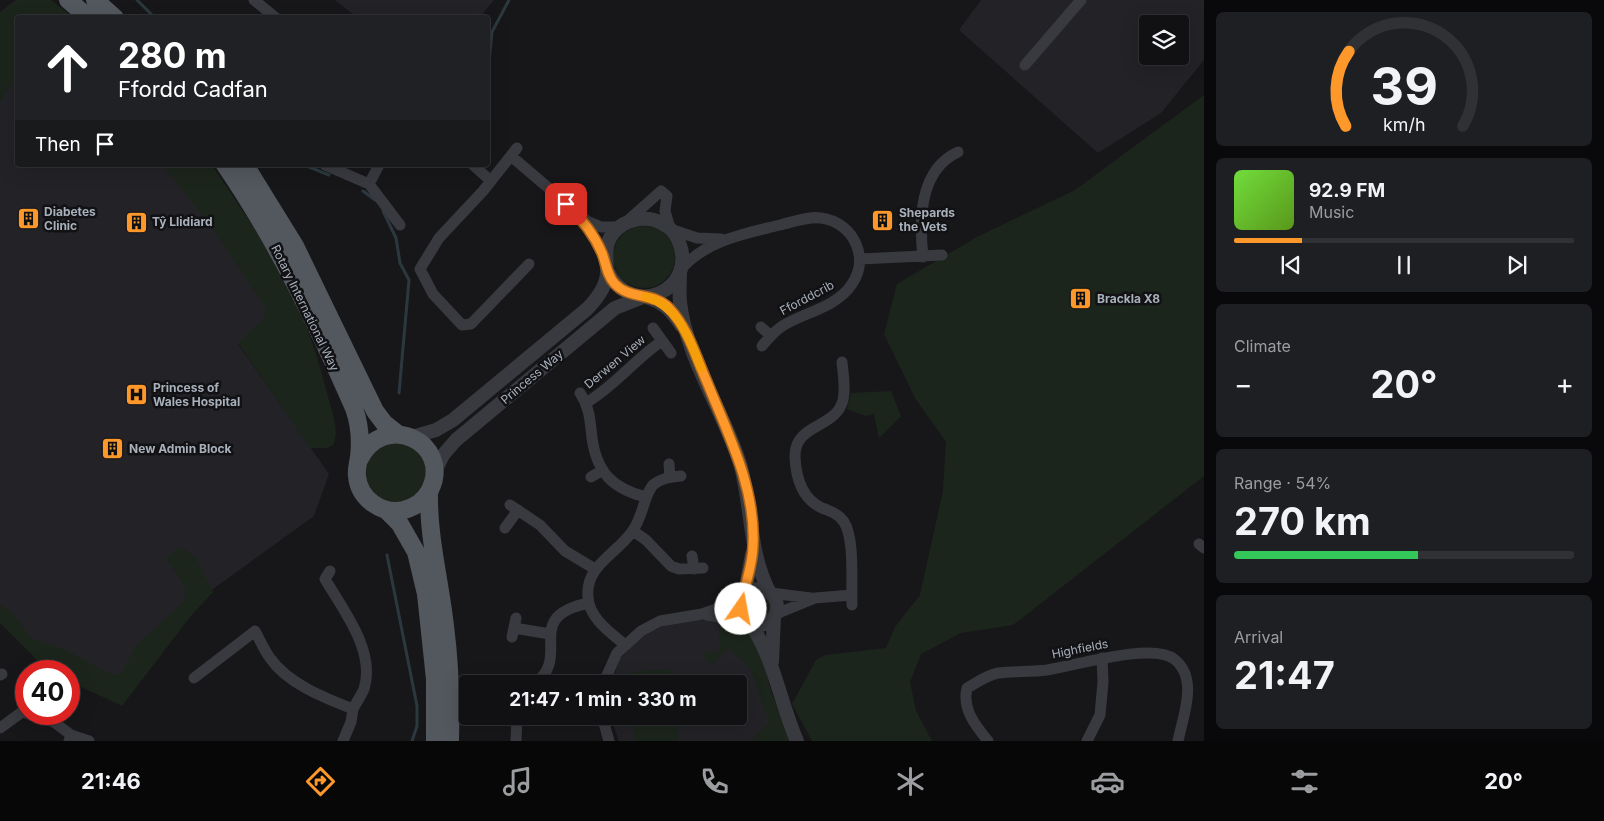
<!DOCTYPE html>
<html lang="en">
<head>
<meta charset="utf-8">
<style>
  body { margin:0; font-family:Inter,sans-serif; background:#1e1f22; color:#f1f3f6; height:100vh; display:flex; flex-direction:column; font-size:19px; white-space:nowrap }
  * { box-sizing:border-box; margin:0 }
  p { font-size:16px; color:#9c9da0 }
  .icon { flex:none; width:28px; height:28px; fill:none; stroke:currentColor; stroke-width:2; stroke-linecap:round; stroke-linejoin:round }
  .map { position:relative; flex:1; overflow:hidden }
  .sheet { display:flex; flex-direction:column; gap:12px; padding:12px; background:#09090b; width:400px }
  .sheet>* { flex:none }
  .top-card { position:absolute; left:15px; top:15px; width:475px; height:152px; border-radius:5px; box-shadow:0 5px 20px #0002,0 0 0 1px #303134; background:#202124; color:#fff; overflow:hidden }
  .controls { position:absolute; left:1139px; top:15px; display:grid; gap:10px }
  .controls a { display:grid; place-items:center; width:50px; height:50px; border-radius:5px; background:#111114; box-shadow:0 5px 20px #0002,0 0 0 1px #303134; font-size:25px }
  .speed { position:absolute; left:15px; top:660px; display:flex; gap:10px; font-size:25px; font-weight:700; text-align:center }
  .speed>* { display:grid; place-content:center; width:65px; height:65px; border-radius:50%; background:#111114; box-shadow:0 5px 20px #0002,0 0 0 1px #303134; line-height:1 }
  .speed .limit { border:8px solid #d22; background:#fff; color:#111 }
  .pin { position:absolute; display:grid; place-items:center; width:42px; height:42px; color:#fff; margin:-21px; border-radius:10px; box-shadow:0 2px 8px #0006 }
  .me { position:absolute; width:55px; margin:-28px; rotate:12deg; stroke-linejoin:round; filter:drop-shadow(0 0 4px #0008) }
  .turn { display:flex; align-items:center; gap:18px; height:105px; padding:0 20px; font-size:22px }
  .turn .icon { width:65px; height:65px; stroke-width:2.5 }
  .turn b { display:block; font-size:35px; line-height:42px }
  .then { display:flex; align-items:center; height:48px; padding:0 20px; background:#0003; gap:10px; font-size:19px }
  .big { font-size:38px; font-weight:700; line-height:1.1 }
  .sheet .widget { flex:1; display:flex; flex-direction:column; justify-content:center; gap:8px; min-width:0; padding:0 18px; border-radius:8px; background:#1e1f22 }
  .sheet .dial { align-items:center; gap:0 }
  .dial svg { height:130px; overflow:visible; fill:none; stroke:#303134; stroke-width:7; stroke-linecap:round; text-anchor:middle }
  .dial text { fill:#f1f3f6; stroke:none }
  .song { display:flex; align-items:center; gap:15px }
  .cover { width:60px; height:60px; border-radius:8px; background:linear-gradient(135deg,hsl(100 70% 55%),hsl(90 70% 35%)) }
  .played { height:5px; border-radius:2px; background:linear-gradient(90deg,#ff982a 20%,#303134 20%) }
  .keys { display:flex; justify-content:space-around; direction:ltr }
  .heat { display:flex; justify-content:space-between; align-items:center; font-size:28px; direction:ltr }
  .charge { height:8px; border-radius:4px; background:linear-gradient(90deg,#34c759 54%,#303134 0) }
  .trip { position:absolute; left:459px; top:675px; width:288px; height:50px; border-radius:5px; background:#111114; box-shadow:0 5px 20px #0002,0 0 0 1px #303134; font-weight:700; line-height:50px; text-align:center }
  .tab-bar { display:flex; height:80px; justify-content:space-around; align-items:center; background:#070708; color:#9c9da0 }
  .tab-bar .icon { width:35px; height:35px }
  .tab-bar .current { color:#ff982a }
  .tab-bar b { font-size:22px; color:#f1f3f6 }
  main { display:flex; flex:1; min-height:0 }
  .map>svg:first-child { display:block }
</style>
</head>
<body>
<main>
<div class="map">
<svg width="1204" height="741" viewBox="0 0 1204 741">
  <rect width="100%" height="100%" fill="#17171a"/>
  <!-- built -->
  <path fill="#232327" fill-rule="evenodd" d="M335,0h159l-14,17 -122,1z
    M981,0h223v60l-43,53 -63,40 -139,-123zM1148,24h32v32h-32z
    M0,16l17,9 1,140h150l102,136 -3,15 -29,28 91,130 -15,42 -101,73 -27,10 -68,86 -83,-37 -35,-38z
    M693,620h26l41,28 11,44 19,49h-171l-9,-25h128v-32h-127l9,-25 20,-22 27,-13z"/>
  <!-- green -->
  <path fill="#1c251c" d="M16,0h35l22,17 -55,1 -1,65 -7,3 -10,16v-90z
    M1204,95v381l-191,149 -52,8 -40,21 -11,28 6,29 16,30h-120l-20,-37 24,-44 9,-5 61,-7 9,-21 25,-32 23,-104 3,-49 -31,-44 -31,-64 13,-50 80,-47 98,-47z
    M163,165h49c29,44 62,89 84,137 14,30 24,63 32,95 4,15 12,33 5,48l-6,3h-17l-72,-105 25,-23 3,-11 -52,-78z
    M613 257a31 31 0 1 1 62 0a31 31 0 1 1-62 0Z
    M891,391l10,25 -22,22 -5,-24 -8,2 -19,-7 4,-16z
    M397,440l22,11c3,5 8,13 8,18 2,22 -27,45 -46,33 -6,-4 -12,-15 -18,-21l5,-27z
    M183,548l12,9 18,35 -23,25 -68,89 -53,-25v-10h-18l-8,-5 -43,-43v-18l11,6 21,28 28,8 51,27h10l15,-28 48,-45 2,-12 -20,-31 9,-8z
    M748 607a11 11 0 1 1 22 0a11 11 0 1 1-22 0Z
    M719,620l23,5 8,6 10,17 11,44 19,49h-38l16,-19 -18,-54 -22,-20 -15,17 -9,-7v-5l16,-2z
    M672,669l1,15h-42l-1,-12z
    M633,716h43l2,25h-43z"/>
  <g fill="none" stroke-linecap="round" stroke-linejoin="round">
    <!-- stream -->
    <path stroke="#2b393f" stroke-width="3" d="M137,0l18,18
      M488,73l4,-41 17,-32
      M304,165l25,10
      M363,191l12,9
      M383,211l13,27 4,25 9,17 -10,113
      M387,555l30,151v20l-5,15"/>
    <!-- minor -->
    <path stroke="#383a3f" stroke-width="11" d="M254,0l22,18
      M1025,65l56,-65
      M517,148l-34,43 -44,47 -19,31 13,25 29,31 9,-1 58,-60
      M511,156l76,65 14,6h19
      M325,165l44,19
      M379,165l-10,19 31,41
      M473,165l18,16
      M582,219l16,26 7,16
      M625,223l36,-32 6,5 -2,15 5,17
      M670,229l27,9 24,1
      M923,257c-4,-37 -4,-87 35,-105
      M860,259l82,-4
      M681,269c26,-29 63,-35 99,-44 13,-3 28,-9 41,-7 16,2 29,12 35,26 6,14 4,28 -4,40 -15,23 -46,28 -68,41 -9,5 -16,14 -22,21
      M761,327l10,9
      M653,328l18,25
      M842,362c1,12 4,26 1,38 -7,29 -49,23 -48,57 1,21 7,42 27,51 8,3 17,6 22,14 11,17 7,62 8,83
      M580,393c10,15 10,28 12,45 5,35 21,51 54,59
      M586,403c29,-17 49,-44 76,-62
      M669,464l1,13
      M591,477l12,-7
      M510,505l30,20 25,26 30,18
      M505,528l13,-18
      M633,531l13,9 25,26 8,3 24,-1
      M1199,544l5,4
      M692,556l2,13
      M771,593l40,5
      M776,614l39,-16 37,-3
      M707,615l42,7
      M514,628l36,6
      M512,637l4,-19
      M624,644c-14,-12 -35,-26 -36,-47 -3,-31 28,-43 43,-64 12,-14 13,-39 22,-48 8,-7 18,-8 28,-9
      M0,675l2,-1
      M194,678l61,-47c5,9 9,19 15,27 18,26 55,40 83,51 3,-6 8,-13 11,-20 12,-38 -21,-79 -39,-110l5,-8
      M534,684c40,-28 -14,-67 55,-81
      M603,684l14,-31 24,-22 19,-10 42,-7 42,-15
      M29,714l25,8 17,13 -2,6
      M602,716l7,25
      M0,728l22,-16 4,1
      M71,735l18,6
      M343,741l8,-19 2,-13
      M516,741l1,-25
      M988,741c-13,-16 -26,-32 -21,-53 9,-5 20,-13 31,-15 16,-2 33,-1 49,-3 27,-4 105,-28 127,-11 25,19 9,57 4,82
      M1087,741l13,-26 3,-33 -1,-24"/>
    <!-- tertiary -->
    <path stroke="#383a3f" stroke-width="14" d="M680,272c0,10 -1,20 0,30 6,56 45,111 61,165 11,42 8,87 29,126
      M646,297c17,5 25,13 35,28
      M412,437l24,-7 17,-10 134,-111c10,-10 21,-25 20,-40 -1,-15 -3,-27 9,-39 10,-10 25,-13 38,-10 11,3 21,11 25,22 19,47 -47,80 -72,28
      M434,473l9,-18 13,-15 159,-132 28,-11
      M741 607a18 18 0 1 1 36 0a18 18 0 1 1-36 0Z
      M744,598l8,-44
      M750,623c24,35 30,79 47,118
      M772,662l2,-45"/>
    <!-- primary -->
    <path stroke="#53575e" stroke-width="18" d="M68,0l21,18
      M95,0l20,18
      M225,165c52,76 92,159 129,243 6,17 7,32 5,49 -1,7 -3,13 -2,19 2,23 25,39 47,34 11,-3 21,-10 26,-20 23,-47 -46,-81 -71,-30
      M245,165l50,81 80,165 9,12 14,11
      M429,492c-1,45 11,89 16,134 5,38 6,76 5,115
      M386,510l14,14 16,28 10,42 9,85v62"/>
  </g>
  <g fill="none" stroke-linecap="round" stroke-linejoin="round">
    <defs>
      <path id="route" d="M566,204c15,14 28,30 36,49 4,10 5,23 13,31 15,16 39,8 54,24 19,20 27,49 38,74 21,52 49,106 46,163 0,22 -10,43 -12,64"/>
    </defs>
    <!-- route casing -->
    <use href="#route" stroke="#a6631b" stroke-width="12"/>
    <!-- route -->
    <use href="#route" stroke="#ff982a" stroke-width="9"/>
    <!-- slow -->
    <path stroke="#f59e0b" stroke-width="9" d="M646,297c33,9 43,42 55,71"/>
  </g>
  <!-- icons -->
  <defs>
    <symbol id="building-square" viewBox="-11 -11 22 22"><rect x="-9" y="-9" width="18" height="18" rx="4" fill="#ff982a" stroke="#121215"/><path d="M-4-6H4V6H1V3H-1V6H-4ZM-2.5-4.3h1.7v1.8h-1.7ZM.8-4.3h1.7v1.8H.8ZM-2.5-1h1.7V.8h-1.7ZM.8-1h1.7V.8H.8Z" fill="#111"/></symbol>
    <symbol id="hospital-square" viewBox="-11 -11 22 22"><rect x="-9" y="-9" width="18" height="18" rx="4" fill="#ff982a" stroke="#121215"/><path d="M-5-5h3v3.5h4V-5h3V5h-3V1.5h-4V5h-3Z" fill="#111"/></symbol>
  </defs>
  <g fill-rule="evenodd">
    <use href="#building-square" x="16" y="206" width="25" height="25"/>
    <use href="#building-square" x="870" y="208" width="25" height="25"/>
    <use href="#building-square" x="124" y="210" width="25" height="25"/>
    <use href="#building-square" x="1068" y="286" width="25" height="25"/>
    <use href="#hospital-square" x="124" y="382" width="25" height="25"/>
    <use href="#building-square" x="100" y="436" width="25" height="25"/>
  </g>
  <g text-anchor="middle" stroke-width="5" stroke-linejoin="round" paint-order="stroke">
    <!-- poi labels -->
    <g font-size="12" font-weight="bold" fill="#a8b0bb" stroke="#121215" text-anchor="start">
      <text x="44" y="216">Diabetes<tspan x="44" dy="14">Clinic</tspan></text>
      <text x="899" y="217">Shepards<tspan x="899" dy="14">the Vets</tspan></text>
      <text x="152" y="226">Tŷ Llidiard</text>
      <text x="1097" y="303">Brackla X8</text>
      <text x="153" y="392">Princess of<tspan x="153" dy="14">Wales Hospital</tspan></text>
      <text x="129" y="453">New Admin Block</text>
    </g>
    <!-- street labels -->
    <g font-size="12" fill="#a8b0bb" stroke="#121215">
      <text transform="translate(807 298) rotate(-28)" y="4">Fforddcrib</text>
      <text transform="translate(305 308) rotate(64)" y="4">Rotary International Way</text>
      <text transform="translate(615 362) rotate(-40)" y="4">Derwen View</text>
      <text transform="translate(532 377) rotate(-40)" y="4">Princess Way</text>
      <text transform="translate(1080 649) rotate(-11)" y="4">Highfields</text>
    </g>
  </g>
</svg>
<div class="controls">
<a><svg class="icon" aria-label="layers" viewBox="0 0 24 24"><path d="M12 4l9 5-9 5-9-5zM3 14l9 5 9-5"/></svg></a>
</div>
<div class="speed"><div class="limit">40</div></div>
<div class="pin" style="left:566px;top:204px;background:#d93025"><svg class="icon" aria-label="arrive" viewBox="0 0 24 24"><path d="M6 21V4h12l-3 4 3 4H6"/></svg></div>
<svg class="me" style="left:741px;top:609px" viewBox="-20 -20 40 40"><circle r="19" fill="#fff"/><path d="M0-13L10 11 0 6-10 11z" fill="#ff982a"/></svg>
<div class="trip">21:47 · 1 min · 330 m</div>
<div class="top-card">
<div class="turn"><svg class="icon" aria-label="ahead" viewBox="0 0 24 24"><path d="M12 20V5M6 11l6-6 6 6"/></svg><div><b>280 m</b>Ffordd Cadfan</div></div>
<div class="then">Then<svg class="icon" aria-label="arrive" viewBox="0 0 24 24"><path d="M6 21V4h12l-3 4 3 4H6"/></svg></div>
</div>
</div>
<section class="sheet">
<div class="widget dial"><svg viewBox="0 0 100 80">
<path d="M14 69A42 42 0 1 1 86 69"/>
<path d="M14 69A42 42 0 0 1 16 23" stroke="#ff982a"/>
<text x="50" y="56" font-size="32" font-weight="700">39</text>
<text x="50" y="72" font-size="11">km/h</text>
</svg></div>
<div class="widget">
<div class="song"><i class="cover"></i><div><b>92.9 FM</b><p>Music</p></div></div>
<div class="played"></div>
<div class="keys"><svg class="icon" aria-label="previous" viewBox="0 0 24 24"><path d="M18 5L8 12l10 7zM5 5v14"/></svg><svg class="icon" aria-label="pause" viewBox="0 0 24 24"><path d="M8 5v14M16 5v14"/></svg><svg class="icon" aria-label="next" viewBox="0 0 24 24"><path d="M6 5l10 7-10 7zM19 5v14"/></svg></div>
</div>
<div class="widget"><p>Climate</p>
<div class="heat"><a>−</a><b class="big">20°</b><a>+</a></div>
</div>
<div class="widget"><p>Range · 54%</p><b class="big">270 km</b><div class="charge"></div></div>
<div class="widget"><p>Arrival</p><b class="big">21:47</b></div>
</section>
</main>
<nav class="tab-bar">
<b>21:46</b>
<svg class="icon current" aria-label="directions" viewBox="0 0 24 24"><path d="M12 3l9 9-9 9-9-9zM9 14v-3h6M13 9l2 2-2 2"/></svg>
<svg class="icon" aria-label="music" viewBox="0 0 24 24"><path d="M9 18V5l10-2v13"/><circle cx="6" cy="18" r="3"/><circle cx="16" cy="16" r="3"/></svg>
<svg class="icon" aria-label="phone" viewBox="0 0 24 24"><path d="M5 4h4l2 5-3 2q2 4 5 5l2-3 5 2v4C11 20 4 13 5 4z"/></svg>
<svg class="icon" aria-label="climate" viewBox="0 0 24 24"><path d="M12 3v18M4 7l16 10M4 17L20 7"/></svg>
<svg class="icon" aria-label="car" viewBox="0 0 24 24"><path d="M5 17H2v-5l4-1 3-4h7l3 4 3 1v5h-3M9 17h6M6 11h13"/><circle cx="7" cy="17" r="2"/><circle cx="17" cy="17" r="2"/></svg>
<svg class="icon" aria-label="filters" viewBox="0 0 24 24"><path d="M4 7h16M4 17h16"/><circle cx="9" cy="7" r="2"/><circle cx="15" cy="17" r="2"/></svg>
<b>20°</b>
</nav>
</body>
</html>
